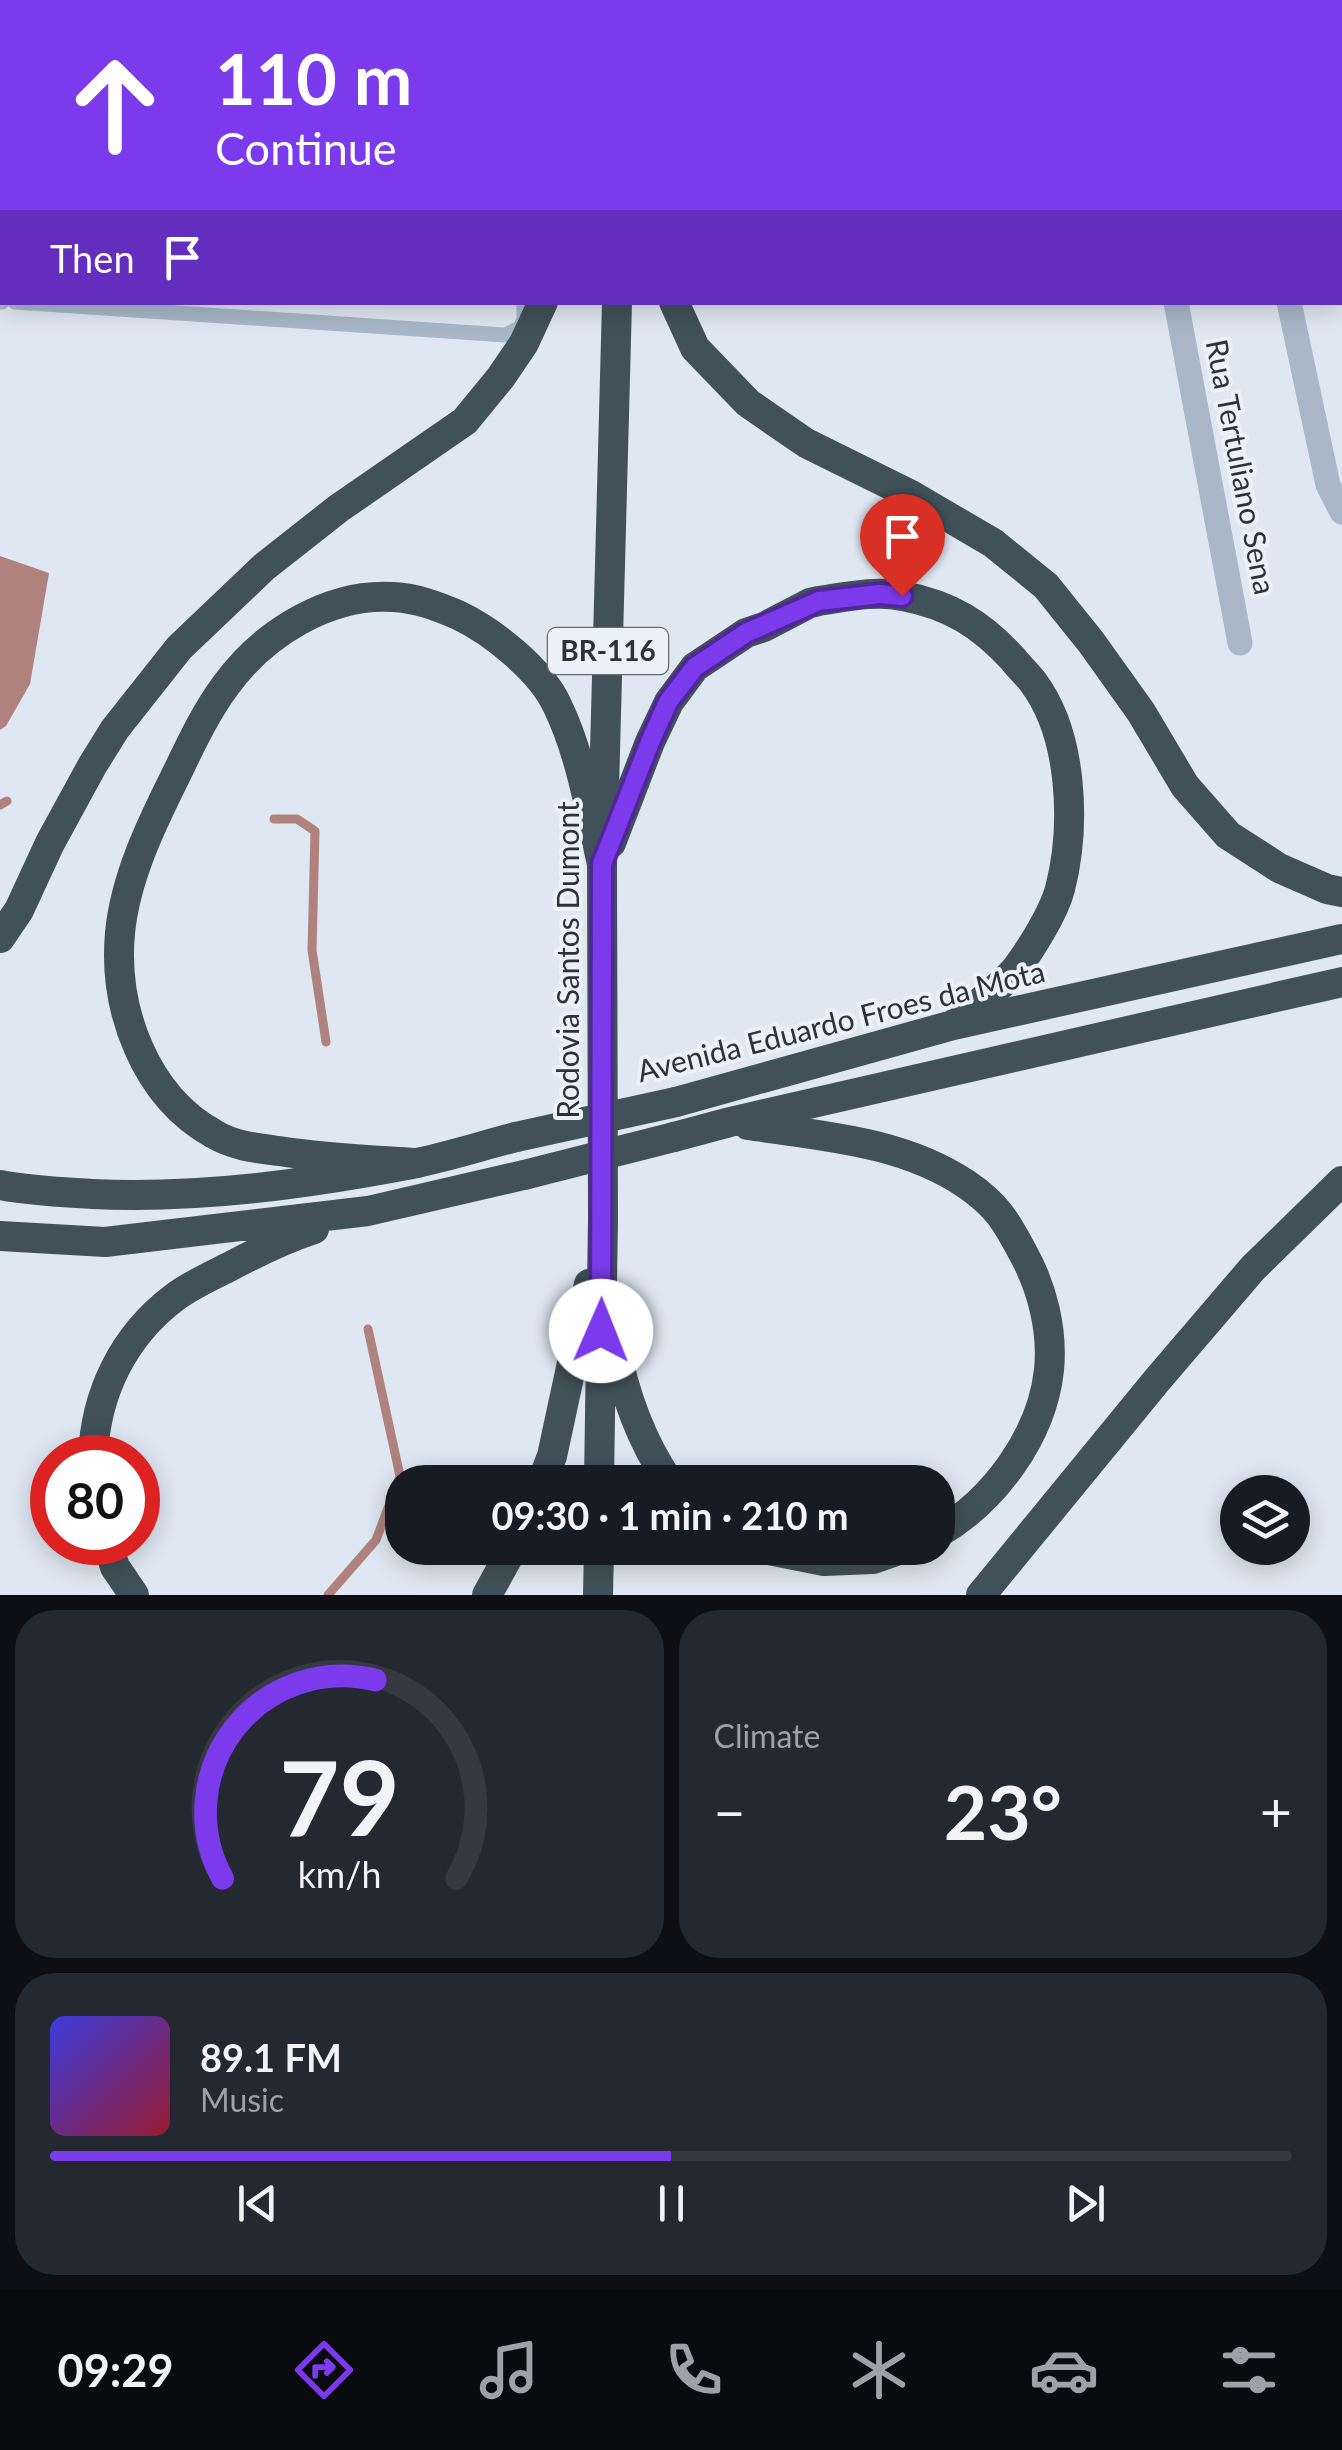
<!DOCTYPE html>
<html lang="en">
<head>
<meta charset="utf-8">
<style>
  body { margin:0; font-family:Lato,sans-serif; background:#242831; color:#f1f3f6; height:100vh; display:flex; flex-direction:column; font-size:38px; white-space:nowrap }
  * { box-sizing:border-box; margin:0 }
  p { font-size:32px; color:#9ea1a6 }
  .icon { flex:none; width:55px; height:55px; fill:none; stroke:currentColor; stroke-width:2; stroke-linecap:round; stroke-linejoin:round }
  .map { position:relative; height:1595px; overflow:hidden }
  .side { display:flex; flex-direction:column; gap:15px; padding:15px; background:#0d0f14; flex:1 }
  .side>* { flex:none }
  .banner { position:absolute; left:0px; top:0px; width:1342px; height:305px; box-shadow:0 5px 25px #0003; background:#7c3aed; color:#fff; overflow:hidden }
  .buttons { position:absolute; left:1220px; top:1475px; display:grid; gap:20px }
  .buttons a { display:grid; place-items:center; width:90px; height:90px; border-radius:50%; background:#171b24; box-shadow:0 5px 25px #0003; font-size:50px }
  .speed { position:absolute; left:30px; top:1435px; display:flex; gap:20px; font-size:50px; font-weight:700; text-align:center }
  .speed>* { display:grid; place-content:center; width:130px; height:130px; border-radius:50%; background:#171b24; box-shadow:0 5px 25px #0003; line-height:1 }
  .speed .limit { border:15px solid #d22; background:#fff; color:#111 }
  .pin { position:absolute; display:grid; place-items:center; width:85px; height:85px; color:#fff; margin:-102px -42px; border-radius:50% 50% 50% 0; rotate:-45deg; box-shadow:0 0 10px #0007 }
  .pin .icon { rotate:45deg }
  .me { position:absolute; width:110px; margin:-55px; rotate:1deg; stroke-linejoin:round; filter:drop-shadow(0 0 8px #0008) }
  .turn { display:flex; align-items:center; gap:35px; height:210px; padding:0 50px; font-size:45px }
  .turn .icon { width:130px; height:130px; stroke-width:2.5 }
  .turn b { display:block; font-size:70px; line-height:85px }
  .then { display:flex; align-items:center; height:95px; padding:0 50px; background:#0003; gap:20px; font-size:38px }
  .big { font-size:75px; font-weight:700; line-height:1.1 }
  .side .card { flex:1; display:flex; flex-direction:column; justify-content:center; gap:15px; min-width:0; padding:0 35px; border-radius:40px; background:#242831 }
  .side .dial { align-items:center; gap:0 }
  .dial svg { height:260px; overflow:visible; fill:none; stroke:#363941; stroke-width:7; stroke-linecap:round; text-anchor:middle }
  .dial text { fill:#f1f3f6; stroke:none }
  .song { display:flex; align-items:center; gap:30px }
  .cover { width:120px; height:120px; border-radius:15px; background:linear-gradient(135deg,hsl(240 70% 55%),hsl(350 70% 35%)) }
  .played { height:10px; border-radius:5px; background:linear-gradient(90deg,#7c3aed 50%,#363941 50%) }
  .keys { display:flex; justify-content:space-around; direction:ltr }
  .heat { display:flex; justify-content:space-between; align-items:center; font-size:55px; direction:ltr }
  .side .tiles { flex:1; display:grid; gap:15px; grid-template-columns:1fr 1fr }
  .card:last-child { grid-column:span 2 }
  .trip { position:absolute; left:385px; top:1465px; width:570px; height:100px; border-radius:40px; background:#171b24; box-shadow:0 5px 25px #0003; font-weight:700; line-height:100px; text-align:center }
  .tab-bar { display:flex; height:160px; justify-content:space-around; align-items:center; background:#090b0e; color:#9ea1a6 }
  .tab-bar .icon { width:70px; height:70px }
  .tab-bar .active { color:#7c3aed }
  .tab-bar b { font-size:45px; color:#f1f3f6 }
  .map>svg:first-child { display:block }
</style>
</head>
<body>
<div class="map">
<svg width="1342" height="1595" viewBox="0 0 1342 1595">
  <rect width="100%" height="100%" fill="#dfe7f2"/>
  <!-- water -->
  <path fill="#af827e" d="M0,556l49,17 -19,111 -24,42 -6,4z"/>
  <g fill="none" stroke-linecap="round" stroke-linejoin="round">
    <!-- stream -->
    <path stroke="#af827e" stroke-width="9" d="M0,805l7,-4
      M274,819h23l18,12 -3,119 14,92
      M328,1595l48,-55 24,-64 -32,-147"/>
    <!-- lane -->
    <path stroke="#a8b8c8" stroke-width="15" d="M529,2v-2
      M0,302h2
      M15,302l490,33 15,-7 4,-9v-17"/>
    <!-- street -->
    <path stroke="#a8b8c8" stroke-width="25" d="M1087,0l1,2
      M1221,0l1,2
      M165,2l1,-2
      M355,2v-2
      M1176,302l64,341
      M1289,302l39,183 14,27"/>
    <!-- highway -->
    <path stroke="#415159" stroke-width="30" d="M600,2l1,-2
      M659,2v-2
      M674,302l21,46 53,55 58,40 105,52 82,48 53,43 45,56 50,70 44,74 43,49 51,33 48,21 15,3
      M611,843l39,-101 19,-40 26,-35 51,-34 18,-6 46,-24 9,-2c27,-4 57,-11 84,-5 47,9 78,28 110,63 6,8 14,15 20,23 40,53 43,144 27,207 -6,23 -29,60 -44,80 -17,20 -43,38 -63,56
      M0,938l19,-28 31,-67 42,-77 23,-37 64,-81 85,-81 75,-59 126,-87 36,-44 23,-34 19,-41
      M676,1102l277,-77 389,-86
      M748,1125c74,11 154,16 218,59 31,21 40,37 57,69 19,34 30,77 26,117 -7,66 -55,131 -111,163
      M674,1137l56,-15 612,-140
      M414,1163c-45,-3 -90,-5 -135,-12 -23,-3 -45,-5 -65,-17 -69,-38 -101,-125 -94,-201 5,-54 31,-108 55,-156 15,-31 30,-64 51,-92 37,-51 102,-92 167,-88 23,1 44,9 65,18 34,16 83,55 99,90 24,49 33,107 45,159
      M0,1185c30,6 61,7 92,9 107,5 215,-10 320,-30 35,-7 69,-18 104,-27
      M0,1236l105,6 263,-31 156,-36
      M614,1340c9,51 26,99 55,142
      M93,1458c2,-64 30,-122 82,-161 16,-12 36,-21 54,-30 28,-15 55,-28 85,-38
      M542,1482l10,-26 37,-172
      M599,1482l4,-264 -1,-354 15,-562
      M107,1542l8,25 19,28
      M759,1548l65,13 49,-2 31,-11
      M487,1595l26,-47
      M598,1595l1,-47
      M981,1595l177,-216 95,-111 89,-87"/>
    <!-- highway-bridge -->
    <path stroke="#415159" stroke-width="30" d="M516,1137l160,-35
      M524,1175l150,-38"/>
  </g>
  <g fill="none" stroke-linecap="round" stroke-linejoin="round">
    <defs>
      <path id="route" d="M601,1331l1,-467 48,-122 18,-40 27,-35 51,-34 73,-32 61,-7 22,2"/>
    </defs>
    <!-- route casing -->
    <use href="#route" stroke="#51269a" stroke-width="25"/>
    <!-- route -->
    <use href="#route" stroke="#7c3aed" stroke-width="18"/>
  </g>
  <g text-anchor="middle" stroke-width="8" stroke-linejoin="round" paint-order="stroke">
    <!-- shield labels -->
    <rect fill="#ebf1fa" stroke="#646c72" stroke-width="2.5" x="548" y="628" width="120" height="46" rx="8"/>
    <g font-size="28" font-weight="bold" fill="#2a3338">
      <text x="608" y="661">BR-116</text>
    </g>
    <!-- street labels -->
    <g font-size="30" fill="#2a3338" stroke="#ebf1fa">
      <text transform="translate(1240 467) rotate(79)" y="10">Rua Tertuliano Sena</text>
      <text transform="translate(569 960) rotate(-90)" y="10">Rodovia Santos Dumont</text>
      <text transform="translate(841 1022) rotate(-14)" y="10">Avenida Eduardo Froes da Mota</text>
    </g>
  </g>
</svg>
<div class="buttons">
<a><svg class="icon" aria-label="layers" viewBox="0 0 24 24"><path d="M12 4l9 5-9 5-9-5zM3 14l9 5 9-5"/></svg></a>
</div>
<div class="speed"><div class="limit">80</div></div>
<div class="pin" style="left:902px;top:596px;background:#d93025"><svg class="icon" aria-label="arrive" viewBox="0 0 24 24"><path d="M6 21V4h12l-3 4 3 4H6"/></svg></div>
<svg class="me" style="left:601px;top:1331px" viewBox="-20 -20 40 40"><circle r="19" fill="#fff"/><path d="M0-13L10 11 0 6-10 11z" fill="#7c3aed"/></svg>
<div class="trip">09:30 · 1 min · 210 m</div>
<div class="banner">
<div class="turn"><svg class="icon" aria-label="ahead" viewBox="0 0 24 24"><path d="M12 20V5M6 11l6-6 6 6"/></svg><div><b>110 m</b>Continue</div></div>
<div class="then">Then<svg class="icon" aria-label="arrive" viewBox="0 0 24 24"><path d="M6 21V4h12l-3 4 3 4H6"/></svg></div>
</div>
</div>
<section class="side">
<div class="tiles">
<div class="card dial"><svg viewBox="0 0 100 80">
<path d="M14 69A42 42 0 1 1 86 69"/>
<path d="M14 69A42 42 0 0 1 61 8" stroke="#7c3aed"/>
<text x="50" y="56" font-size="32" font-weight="700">79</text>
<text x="50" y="72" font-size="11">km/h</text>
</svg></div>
<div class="card"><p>Climate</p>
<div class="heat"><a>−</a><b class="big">23°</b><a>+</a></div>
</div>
<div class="card">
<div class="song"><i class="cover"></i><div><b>89.1 FM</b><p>Music</p></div></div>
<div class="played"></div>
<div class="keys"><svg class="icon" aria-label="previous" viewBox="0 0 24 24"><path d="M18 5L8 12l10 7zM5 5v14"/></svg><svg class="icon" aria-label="pause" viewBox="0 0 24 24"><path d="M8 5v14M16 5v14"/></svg><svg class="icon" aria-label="next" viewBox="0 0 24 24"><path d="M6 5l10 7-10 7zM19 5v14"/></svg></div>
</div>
</div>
</section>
<nav class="tab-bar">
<b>09:29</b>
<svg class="icon active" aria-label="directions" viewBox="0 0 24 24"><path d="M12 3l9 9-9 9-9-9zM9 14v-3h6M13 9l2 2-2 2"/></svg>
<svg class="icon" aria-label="music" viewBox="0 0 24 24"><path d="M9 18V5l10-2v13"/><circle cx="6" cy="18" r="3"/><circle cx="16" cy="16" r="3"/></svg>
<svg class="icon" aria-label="phone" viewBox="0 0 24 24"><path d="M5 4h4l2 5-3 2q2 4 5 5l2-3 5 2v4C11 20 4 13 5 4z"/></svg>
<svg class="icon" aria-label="climate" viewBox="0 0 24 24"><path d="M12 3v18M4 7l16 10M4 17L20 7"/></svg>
<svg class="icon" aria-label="car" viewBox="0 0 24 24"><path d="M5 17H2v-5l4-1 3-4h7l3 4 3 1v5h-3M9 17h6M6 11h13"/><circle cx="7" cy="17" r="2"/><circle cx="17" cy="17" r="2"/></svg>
<svg class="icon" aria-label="filters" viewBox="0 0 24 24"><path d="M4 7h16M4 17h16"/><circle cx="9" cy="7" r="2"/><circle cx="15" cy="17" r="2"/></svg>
</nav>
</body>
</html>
